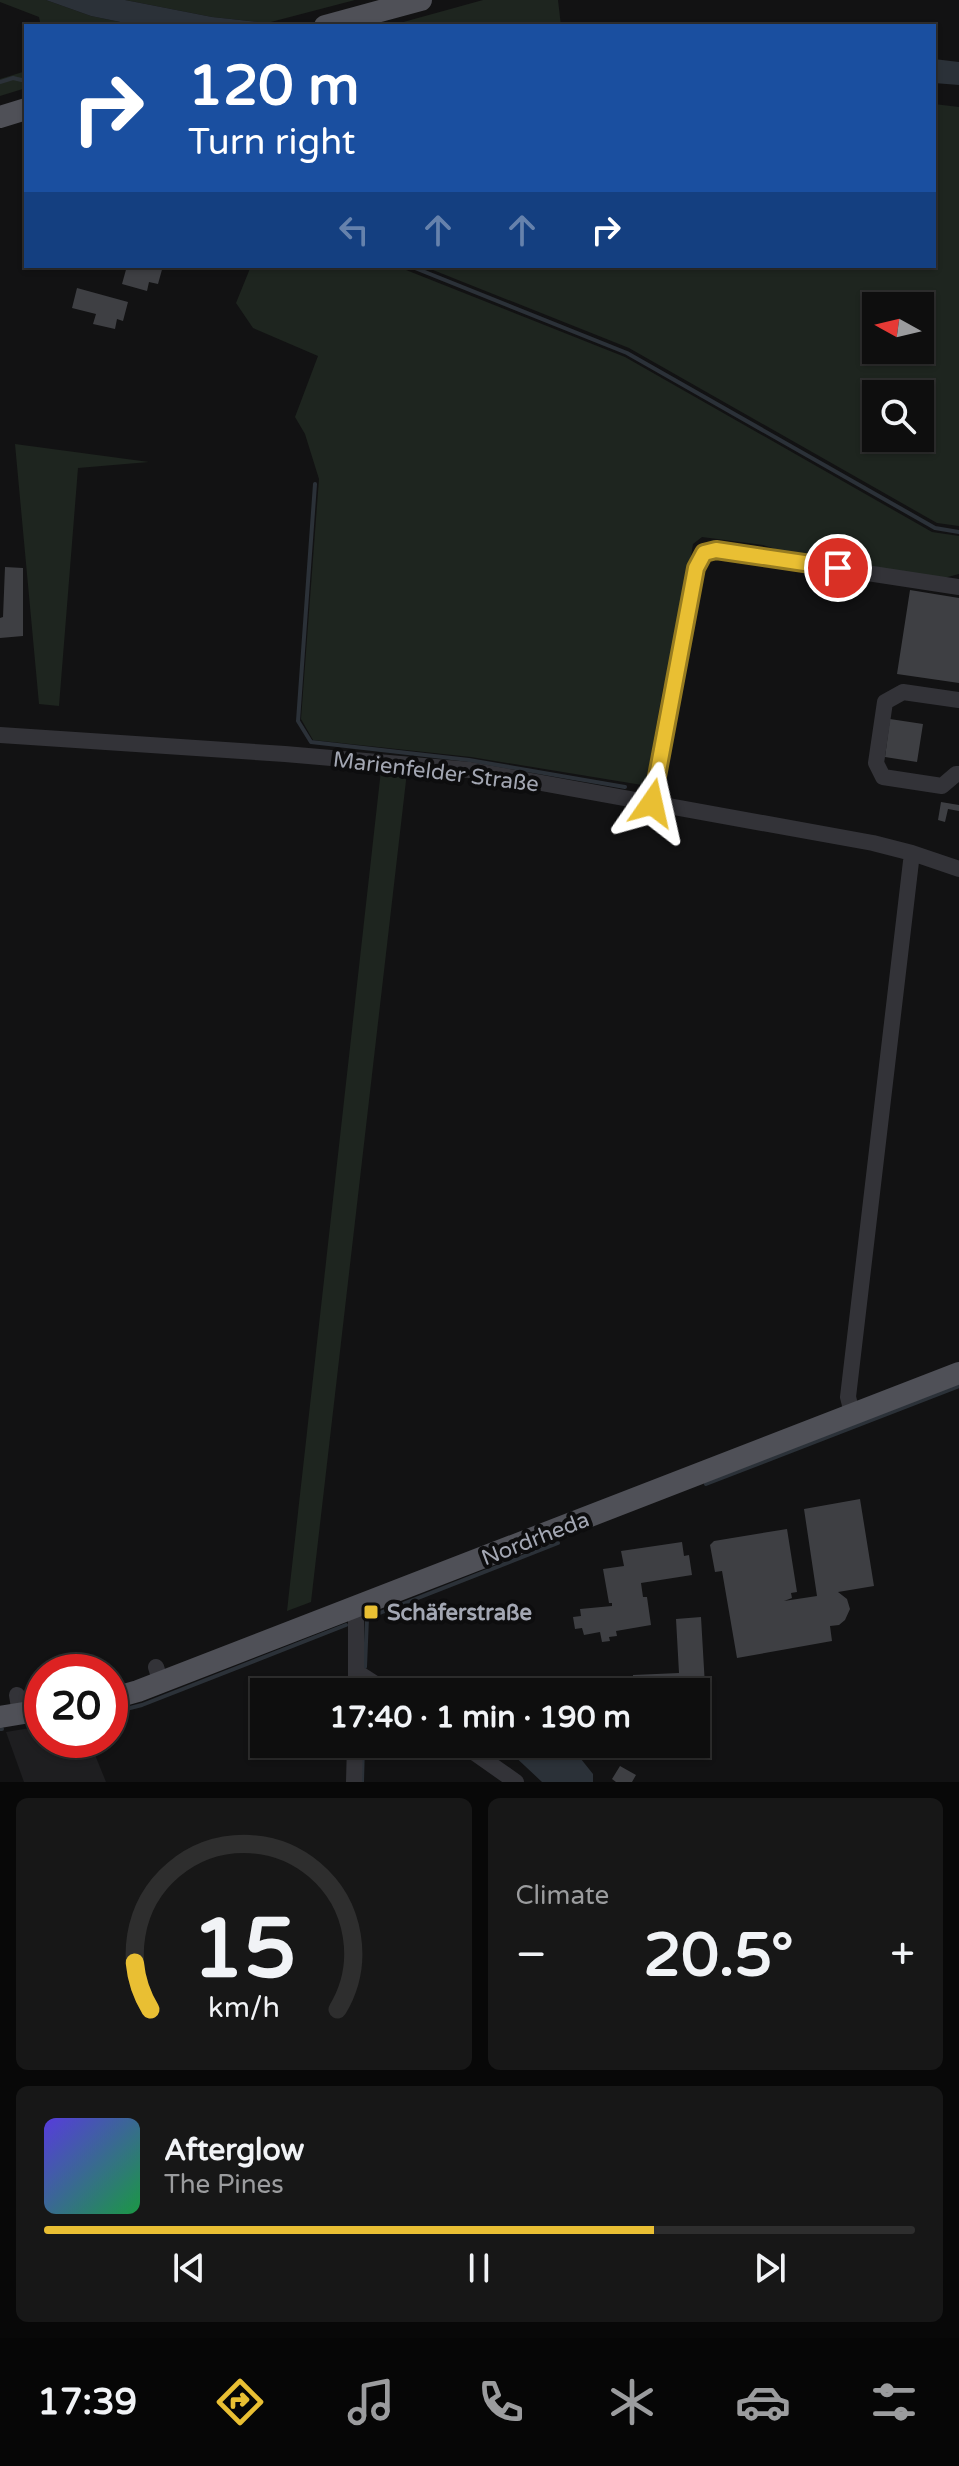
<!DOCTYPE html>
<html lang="en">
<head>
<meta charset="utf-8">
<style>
  body { margin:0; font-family:"Varela Round",sans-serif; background:#171717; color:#f1f3f6; height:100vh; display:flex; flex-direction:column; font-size:30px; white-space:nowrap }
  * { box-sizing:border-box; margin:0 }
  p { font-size:26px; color:#9b9c9e }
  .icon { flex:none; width:44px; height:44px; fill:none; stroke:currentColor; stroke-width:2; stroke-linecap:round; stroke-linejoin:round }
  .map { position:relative; height:1782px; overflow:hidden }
  .details { display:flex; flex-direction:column; gap:16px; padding:16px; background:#080808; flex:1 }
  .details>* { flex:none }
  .banner { position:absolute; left:24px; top:24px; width:912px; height:244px; border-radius:0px; box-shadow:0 2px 6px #0004,0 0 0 2px #2e2e2e; background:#1a4fa0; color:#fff; overflow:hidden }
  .needle { width:52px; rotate:278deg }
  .tools { position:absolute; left:862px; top:292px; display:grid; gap:16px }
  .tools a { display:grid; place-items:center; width:72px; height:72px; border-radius:0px; background:#0e0e0e; box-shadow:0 2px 6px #0004,0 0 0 2px #2e2e2e; font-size:40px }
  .speed { position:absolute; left:24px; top:1654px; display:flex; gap:16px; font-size:40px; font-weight:700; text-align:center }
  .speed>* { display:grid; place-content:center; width:104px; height:104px; border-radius:50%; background:#0e0e0e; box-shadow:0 2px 6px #0004,0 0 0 2px #2e2e2e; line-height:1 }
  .speed .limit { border:12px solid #d22; background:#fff; color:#111 }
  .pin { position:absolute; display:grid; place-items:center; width:68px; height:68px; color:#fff; margin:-34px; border:4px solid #fff; border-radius:50%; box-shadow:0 2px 8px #0007 }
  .me { position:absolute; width:88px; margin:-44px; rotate:11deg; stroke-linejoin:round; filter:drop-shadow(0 0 6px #0008) }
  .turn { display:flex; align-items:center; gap:28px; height:168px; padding:0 32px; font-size:36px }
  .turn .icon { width:104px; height:104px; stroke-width:2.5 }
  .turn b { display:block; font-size:56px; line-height:68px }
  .lanes { display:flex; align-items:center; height:76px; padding:0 32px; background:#0003; justify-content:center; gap:40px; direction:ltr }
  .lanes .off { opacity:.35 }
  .big { font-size:60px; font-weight:700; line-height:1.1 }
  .details .card { flex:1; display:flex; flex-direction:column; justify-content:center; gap:12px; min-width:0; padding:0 28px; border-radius:12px; background:#171717 }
  .details .dial { align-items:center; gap:0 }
  .dial svg { height:208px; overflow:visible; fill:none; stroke:#2e2e2e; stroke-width:7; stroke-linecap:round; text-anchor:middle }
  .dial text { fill:#f1f3f6; stroke:none }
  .song { display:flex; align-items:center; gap:24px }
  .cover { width:96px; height:96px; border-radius:12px; background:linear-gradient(135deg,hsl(250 70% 55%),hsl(140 70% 35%)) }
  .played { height:8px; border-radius:4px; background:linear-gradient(90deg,#e9bf33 70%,#2e2e2e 70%) }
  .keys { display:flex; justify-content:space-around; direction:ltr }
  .heat { display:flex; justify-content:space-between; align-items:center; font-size:44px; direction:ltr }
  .details .tiles { flex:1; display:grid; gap:16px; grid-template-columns:1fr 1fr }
  .card:last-child { grid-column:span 2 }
  .trip { position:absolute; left:250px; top:1678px; width:460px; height:80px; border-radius:0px; background:#0e0e0e; box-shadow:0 2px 6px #0004,0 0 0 2px #2e2e2e; font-weight:700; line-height:80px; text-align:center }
  .tab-bar { display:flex; height:128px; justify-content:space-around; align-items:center; background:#060606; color:#9b9c9e }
  .tab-bar .icon { width:56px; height:56px }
  .tab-bar .active { color:#e9bf33 }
  .tab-bar b { font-size:36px; color:#f1f3f6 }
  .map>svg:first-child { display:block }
</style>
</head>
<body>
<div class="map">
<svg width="959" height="1782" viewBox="0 0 959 1782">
  <rect width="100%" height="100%" fill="#121213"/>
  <!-- built -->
  <path fill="#1e1e20" d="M42,1726v14h47l17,42h-82l-18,-50z"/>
  <!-- green -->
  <path fill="#1e251f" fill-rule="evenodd" d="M0,0h46l45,16 49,10h-99l-2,-9 -39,-15z
    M125,0h230l-88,23 -55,-6z
    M483,0h75l3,26h-172z
    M26,71v17l-26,8v-17z
    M934,104l25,3v419l-22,-3 -308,-175 -206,-82h511zM876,306h44v44h-44zM920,394v44h-44v-44z
    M251,266h145l229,91 307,175 27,4v38l-19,5 -143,-23 -34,-11 -61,-8 -9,7 -20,116 -10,28 -16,90 -5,7 -171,-28 -158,-17 -12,-21 18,-240 -14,-45 -10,-17 23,-61 -65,-28 -17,-25z
    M15,444l134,18 -71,6 -19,238 -20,-2z
    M381,770l26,2 -96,830 -24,9z"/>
  <!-- water -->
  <path fill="#2b3138" d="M46,0h79l87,17 85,9h-157l-49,-10z
    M934,59l25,3v23l-25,-2z
    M505,1744h64l24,30v8h-51l-33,-31z"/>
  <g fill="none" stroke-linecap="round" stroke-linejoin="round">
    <!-- stream -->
    <path stroke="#2b3138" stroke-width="4" d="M0,82l13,-4 13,3
      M410,266l217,87 308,175 24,4
      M315,484l-17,237 13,21 158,18 156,27
      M706,1484l253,-98
      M365,1667l2,-49 191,-75
      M110,1713l32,-8 204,-80
      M32,1725l10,-2
      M0,1729h2
      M449,1744l9,7
      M362,1782l1,-36"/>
  </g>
  <!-- building -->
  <path fill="#3e3f43" d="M127,266h36l-5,18 -9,-2 -2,9 -25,-7z
    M77,288l51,14 -5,19 -6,-2 -2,10 -22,-5 3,-10 -24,-6z
    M5,567l18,1v68l-23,2v-20l3,-1z
    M910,590l49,8v85l-62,-9z
    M890,719l33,5 -6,38 -32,-5z
    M941,802l18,3v6l-11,-2 -3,13 -7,-2z
    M860,1499l14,87 -36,6 9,7 3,10 -5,11 -6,5 -9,1 2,15 -95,17 -15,-87 -7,1 -5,-27 4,-4 73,-12 10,63 -6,1 1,5 -8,3 33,-5 -13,-87z
    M682,1542l2,14 5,-1 3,20 -51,8 2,14h4l4,28 -35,6 1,5 -8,1 1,4 -8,1 -2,-10 -16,3 -2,-7 -7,1 -2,-12 8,-1 -1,-7 32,-3v-3h-3l-6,-34 21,-3 -3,-15z
    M701,1617l4,69 -82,4 -1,-11h11v-4l46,-2 -3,-54z
    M620,1766l16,9 -4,7h-16l-4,-3z"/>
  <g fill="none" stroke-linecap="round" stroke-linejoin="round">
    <!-- minor -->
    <path stroke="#333338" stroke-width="16" d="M959,700l-56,-8 -18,10 -9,61 7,14 59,9 14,-12h3
      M0,735l285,19 185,16 403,73 39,10 47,16
      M652,803l44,-235 8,-15 12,-3 243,37
      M852,1413l-4,-16 64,-544
      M356,1608v84
      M156,1667l5,16
      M356,1675l7,1 25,16
      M17,1695l3,19
      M462,1744l54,38
      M354,1782l1,-38"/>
    <!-- major -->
    <path stroke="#4f5057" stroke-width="22" d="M325,26l96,-26
      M0,117l26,-8
      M110,1699l28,-8 821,-318
      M0,1717l42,-7"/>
  </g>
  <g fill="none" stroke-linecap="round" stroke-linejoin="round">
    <defs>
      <path id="route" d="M652,803l44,-235 8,-15 12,-3 122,18"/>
    </defs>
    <!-- route casing -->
    <use href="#route" stroke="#977c21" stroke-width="20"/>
    <!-- route -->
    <use href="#route" stroke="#e9bf33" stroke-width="14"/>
  </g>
  <!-- markers -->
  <rect fill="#e9bf33" stroke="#0d0d0e" stroke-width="3" x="363" y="1604" width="16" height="16" rx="4"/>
  <g text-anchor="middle" stroke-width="8" stroke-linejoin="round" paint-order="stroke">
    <!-- street labels -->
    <g font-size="22" fill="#a3a7b3" stroke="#0d0d0e">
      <text transform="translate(436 771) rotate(7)" y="8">Marienfelder Straße</text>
      <text transform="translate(535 1538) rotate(-21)" y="8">Nordrheda</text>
    </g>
    <!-- poi labels -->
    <g font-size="22" font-weight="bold" fill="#a3a7b3" stroke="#0d0d0e" text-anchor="start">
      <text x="387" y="1620">Schäferstraße</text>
    </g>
  </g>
</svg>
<div class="tools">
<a><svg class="needle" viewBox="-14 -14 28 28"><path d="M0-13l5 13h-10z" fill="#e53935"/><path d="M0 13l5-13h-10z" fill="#9b9c9e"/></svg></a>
<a><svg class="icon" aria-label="search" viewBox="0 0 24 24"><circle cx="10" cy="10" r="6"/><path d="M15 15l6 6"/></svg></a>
</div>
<div class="speed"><div class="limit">20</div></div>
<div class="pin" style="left:838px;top:568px;background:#d93025"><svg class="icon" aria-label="arrive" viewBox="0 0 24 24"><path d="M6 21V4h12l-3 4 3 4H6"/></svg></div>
<svg class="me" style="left:652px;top:803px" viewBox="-20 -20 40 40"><path d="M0-17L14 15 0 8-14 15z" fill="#e9bf33" stroke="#fff" stroke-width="4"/></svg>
<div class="trip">17:40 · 1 min · 190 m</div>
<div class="banner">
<div class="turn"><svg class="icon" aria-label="right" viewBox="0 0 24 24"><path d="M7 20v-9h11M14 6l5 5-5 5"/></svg><div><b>120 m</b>Turn right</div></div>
<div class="lanes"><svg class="icon off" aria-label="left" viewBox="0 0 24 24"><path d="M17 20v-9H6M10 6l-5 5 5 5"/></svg><svg class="icon off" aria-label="ahead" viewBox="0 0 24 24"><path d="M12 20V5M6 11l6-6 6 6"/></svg><svg class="icon off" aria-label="ahead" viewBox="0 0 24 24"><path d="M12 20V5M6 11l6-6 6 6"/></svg><svg class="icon" aria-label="right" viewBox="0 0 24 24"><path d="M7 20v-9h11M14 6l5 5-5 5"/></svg></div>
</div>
</div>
<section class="details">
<div class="tiles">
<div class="card dial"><svg viewBox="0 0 100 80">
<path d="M14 69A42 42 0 1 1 86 69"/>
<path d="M14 69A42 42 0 0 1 8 51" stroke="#e9bf33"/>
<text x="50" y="56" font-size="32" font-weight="700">15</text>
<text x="50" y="72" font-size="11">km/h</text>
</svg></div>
<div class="card"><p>Climate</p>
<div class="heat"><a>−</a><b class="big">20.5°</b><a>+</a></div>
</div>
<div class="card">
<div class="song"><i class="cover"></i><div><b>Afterglow</b><p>The Pines</p></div></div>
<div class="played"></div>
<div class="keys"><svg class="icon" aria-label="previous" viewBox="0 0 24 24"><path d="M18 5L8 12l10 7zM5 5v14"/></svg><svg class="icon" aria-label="pause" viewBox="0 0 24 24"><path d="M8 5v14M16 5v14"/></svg><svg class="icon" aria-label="next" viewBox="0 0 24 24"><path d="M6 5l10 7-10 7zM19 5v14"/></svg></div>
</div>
</div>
</section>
<nav class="tab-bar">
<b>17:39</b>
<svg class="icon active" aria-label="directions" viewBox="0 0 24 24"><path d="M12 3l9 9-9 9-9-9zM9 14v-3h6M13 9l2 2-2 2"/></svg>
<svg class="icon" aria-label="music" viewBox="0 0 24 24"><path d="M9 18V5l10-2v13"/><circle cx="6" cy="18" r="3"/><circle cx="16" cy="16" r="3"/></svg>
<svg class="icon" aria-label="phone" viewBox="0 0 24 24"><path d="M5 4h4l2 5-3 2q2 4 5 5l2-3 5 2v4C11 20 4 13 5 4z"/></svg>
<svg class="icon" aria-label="climate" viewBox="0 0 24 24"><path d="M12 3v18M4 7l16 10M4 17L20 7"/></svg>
<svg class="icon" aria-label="car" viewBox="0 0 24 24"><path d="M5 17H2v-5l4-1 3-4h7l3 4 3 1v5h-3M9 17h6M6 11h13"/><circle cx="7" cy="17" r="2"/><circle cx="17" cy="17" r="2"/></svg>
<svg class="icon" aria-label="filters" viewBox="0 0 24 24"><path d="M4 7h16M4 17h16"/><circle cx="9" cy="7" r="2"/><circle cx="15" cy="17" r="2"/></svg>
</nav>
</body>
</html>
